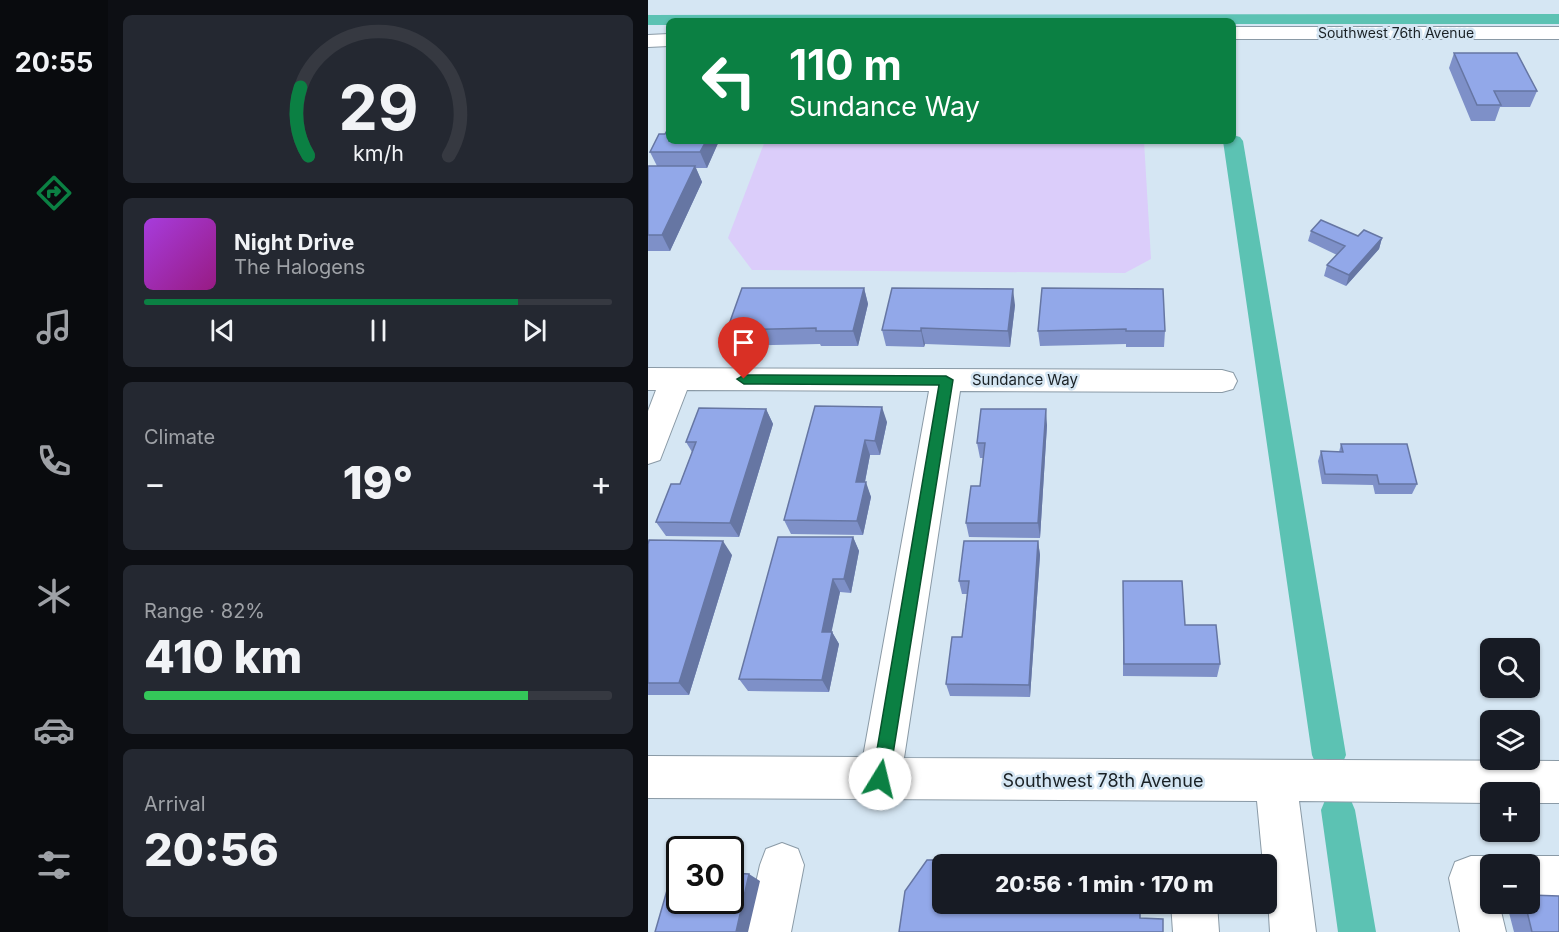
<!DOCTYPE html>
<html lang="en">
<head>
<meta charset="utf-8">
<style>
  body { margin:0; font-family:Inter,sans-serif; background:#242831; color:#f1f3f6; height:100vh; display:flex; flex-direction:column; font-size:22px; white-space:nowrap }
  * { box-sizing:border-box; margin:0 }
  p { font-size:20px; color:#9ea1a6 }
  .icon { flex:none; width:33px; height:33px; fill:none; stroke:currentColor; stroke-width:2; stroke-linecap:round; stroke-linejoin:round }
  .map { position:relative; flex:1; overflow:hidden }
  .side { display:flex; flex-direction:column; gap:15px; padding:15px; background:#0d0f14; width:540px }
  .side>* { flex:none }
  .guide { position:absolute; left:18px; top:18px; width:570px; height:126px; border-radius:9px; box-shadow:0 2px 4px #0004; background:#0b8043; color:#fff; overflow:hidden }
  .buttons { position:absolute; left:832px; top:638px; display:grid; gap:12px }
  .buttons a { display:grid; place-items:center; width:60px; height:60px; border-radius:9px; background:#171b24; box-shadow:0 2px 4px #0004; font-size:30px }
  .speed { position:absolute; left:18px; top:836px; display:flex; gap:12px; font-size:30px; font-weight:700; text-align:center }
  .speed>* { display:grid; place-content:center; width:78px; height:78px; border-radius:50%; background:#171b24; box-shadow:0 2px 4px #0004; line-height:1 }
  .speed .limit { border:3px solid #111; border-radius:9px; background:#fff; color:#111 }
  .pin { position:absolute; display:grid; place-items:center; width:51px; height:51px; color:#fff; margin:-62px -26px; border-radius:50% 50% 50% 0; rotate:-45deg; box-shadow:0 0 6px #0007 }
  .pin .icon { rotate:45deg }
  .me { position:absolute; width:66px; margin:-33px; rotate:9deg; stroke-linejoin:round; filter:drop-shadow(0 0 4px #0008) }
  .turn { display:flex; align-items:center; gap:21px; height:126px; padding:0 24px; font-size:27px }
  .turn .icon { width:78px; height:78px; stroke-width:2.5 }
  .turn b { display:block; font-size:42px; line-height:51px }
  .big { font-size:45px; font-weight:800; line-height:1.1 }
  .side .tile { flex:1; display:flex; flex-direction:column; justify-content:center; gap:9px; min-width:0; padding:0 21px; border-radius:9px; background:#242831 }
  .side .dial { align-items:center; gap:0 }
  .dial svg { height:156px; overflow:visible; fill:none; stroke:#363941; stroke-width:7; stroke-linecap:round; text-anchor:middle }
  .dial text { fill:#f1f3f6; stroke:none }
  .song { display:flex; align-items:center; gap:18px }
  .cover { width:72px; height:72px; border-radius:9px; background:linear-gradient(135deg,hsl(280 70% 55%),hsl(310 70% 35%)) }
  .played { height:6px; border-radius:3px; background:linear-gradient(90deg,#0b8043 80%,#363941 80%) }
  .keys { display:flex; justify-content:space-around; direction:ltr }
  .heat { display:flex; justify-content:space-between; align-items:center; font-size:33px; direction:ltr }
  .charge { height:9px; border-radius:4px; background:linear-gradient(90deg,#34c759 82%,#363941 0) }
  .trip { position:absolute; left:284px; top:854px; width:345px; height:60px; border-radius:9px; background:#171b24; box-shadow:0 2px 4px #0004; font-weight:800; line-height:60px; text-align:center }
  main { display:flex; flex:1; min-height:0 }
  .dock { display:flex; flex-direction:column; width:108px; justify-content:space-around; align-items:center; background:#090b0e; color:#9ea1a6 }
  .dock .icon { width:42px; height:42px }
  .dock .on { color:#0b8043 }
  .dock b { font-size:27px; color:#f1f3f6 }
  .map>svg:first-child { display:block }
</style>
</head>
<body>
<main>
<nav class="dock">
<b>20:55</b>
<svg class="icon on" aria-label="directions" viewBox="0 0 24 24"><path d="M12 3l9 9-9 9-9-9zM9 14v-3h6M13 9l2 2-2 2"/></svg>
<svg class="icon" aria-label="music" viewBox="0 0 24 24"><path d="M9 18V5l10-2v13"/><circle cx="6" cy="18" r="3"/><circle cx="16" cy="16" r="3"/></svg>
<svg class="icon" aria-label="phone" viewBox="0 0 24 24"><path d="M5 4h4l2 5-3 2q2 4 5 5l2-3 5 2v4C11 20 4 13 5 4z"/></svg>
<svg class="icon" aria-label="climate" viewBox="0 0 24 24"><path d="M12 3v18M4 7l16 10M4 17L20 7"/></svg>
<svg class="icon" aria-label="car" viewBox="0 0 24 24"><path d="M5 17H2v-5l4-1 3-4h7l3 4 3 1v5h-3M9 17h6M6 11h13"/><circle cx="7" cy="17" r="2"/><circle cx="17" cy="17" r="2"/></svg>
<svg class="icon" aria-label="filters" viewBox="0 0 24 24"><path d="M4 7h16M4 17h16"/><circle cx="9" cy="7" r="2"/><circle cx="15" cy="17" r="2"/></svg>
</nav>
<section class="side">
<div class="tile dial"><svg viewBox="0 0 100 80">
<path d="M14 69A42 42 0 1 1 86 69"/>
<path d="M14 69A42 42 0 0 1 10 34" stroke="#0b8043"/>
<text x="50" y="56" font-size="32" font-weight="700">29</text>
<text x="50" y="72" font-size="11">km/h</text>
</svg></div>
<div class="tile">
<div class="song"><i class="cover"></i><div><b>Night Drive</b><p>The Halogens</p></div></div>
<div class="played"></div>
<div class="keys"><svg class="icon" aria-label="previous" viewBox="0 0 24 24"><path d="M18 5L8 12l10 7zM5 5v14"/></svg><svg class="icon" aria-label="pause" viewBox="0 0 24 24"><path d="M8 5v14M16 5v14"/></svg><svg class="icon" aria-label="next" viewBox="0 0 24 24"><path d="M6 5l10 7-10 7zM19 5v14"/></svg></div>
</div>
<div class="tile"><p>Climate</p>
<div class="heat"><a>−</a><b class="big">19°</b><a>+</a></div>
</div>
<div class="tile"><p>Range · 82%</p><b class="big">410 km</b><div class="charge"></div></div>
<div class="tile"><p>Arrival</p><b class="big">20:56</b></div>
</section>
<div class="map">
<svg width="911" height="932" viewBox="0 0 911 932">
  <rect width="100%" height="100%" fill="#d5e6f3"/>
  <!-- green -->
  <path fill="#dbcdfa" d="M117,141h379l7,118 -26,14 -373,-3 -24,-32z"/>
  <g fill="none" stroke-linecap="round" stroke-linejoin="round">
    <!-- canal -->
    <path fill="#5cc2b3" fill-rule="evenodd" d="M911,14v10h-326v-3h-564v4h-21v-10z
      M585,135l7,2 3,4 103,614 -5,12 -12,5 -12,-5 -5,-12 -89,-614h10z
      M690,793l12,5 5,12 21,122h-38l-17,-122 5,-12z"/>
    <defs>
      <path id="minor" d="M585,27h326v12h-326z
        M21,34v12l-21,1v-12z
        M0,368l574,2 11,3 4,8 -4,8 -11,3 -262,-1 -56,367 655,3v42h-29v-11h-39v11l-192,-2 17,131h-46l-4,-68h-3l-6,-63 -609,-3v-42l215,1 66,-366 -242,-1 -27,70 -12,4v-53l8,-21h-8z
        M134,843l16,6 6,16 -13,67h-46l15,-67 6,-16z
        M823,856h20l16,6v2h-16v39h8l7,29h-46l-11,-54 6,-16z
        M882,856h29v44h-29v-36h-16z
        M523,903h46l2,29h-46z"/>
    </defs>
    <!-- minor casing -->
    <use href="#minor" stroke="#8a9aa6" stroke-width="2"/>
    <!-- minor -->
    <use href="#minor" fill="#fff" fill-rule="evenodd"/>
  </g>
  <!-- wall -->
  <path fill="#7e90c8" d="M806,53l83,38 -7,16h-30l-5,14h-24l-22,-53z
    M21,141h50l-12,27h-11l6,14 -32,69h-22v-85h9l-7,-14z
    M663,231l47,5 24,2 -3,11 -33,37 -22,-10 3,-11 10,-10 -29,-14z
    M216,288l4,16 -10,42h-37l-1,-2 -86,2 -7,-16z
    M394,288l123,43 -1,16h-38v-3l-86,2 -2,-15z
    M367,305l-5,42 -85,-3 -1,3 -38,-1 -4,-16z
    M167,406l72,16 -7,33h-10l-5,27 6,15 -8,38 -72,-1 -7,-14z
    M118,409l7,15 -34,113 -73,-1 -10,-14 24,-38 12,-32 -6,-10z
    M399,425l-7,113 -71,-1 -3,-14 14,-37 3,-28h-3l-3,-15z
    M693,444l76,40 -5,10h-37l-2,-9 -51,-1 -4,-23 3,-10 18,1z
    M205,537l6,14 -8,42 -11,-1 -9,40h1l7,12 -10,48 -81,-1 -9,-12z
    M390,541l2,14 -10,142 -80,-1 -4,-12 16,-47 5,-43h-5l-3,-13z
    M0,544l84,11 -43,140h-41z
    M475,581l62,44 35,39 -3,13 -94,-1z
    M862,903h20l29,29h-45l-7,-27z"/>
  <!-- shaded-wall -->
  <path fill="#6676a3" d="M58,141h13l-12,27 -7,-16z
    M47,166l7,16 -32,69 -8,-16z
    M734,238l-3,11 -33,37 3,-11z
    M216,288l4,16 -10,42 -5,-15z
    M365,289l2,16 -5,42 -2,-16z
    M273,328l4,16 -1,3 -3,-16z
    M234,407l5,15 -7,33 -5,-14z
    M118,409l7,15 -34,113 -9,-14z
    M398,409l1,16 -7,113 -2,-15z
    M217,440l5,15 -8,42 -6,-15z
    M218,482l5,15 -8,38 -6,-14z
    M205,537l6,14 -8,42 -7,-14z
    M75,541l9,14 -43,140 -10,-12z
    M390,541l2,14 -10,142 -1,-12z
    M185,579l7,13 -11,52 -7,-12z
    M184,632l7,12 -10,48 -7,-12z
    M101,874l11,7 -12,51h-12z"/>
  <!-- building -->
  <path fill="#92a8e9" stroke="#6676a3" stroke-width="1.5" d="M806,53h63l20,38h-43l7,14h-24z
    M21,127v14h37l-6,11h-50l9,-18h6z
    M0,166h47l-33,69h-14z
    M673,220l37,16 6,-6 18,8 -33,37 -22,-10 18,-19 -34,-15z
    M94,288h122l-11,43h-37v-3l-89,2z
    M244,288l121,1 -5,42 -87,-3v3l-39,-1z
    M394,288l121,1 2,42h-39v-2l-88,2z
    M167,406l67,1 -7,34 -10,-1 -9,42h10l-9,39 -73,-1z
    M51,408l67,1 -36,114 -74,-1 15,-38h9l16,-42h-10z
    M333,409h65l-8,114h-72l5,-37h9l5,-43h-8z
    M693,444h66l10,40h-38l-2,-9 -52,-1 -4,-23 22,1z
    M130,537h75l-9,42h-11l-11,53h10l-10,48 -83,-1z
    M1,540l74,1 -44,142h-31v-139z
    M316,541h74l-9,144 -83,-1 6,-47h10l7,-56h-10z
    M475,581h59l3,44h31l4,39h-96z
    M492,858v6h-198v39h198v15l23,1v13h-264l6,-41 22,-31z
    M24,873h8v27h50v-27l19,1 -13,58h-81z
    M882,895l29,1v36h-27l-7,-29h5z"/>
  <!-- route -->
  <path fill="#0b8043" stroke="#07532c" stroke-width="1.5" d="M96,375l202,1 7,4 -64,399 -2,6 -7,2 -6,-2 -2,-6 67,-394 -195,-1 -7,-5z"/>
  <g text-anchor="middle" stroke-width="5" stroke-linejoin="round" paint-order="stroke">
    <!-- far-street labels -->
    <g font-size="14" fill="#1a2125" stroke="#d5e6f3">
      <text x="748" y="38">Southwest 76th Avenue</text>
    </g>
    <!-- street labels -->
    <g font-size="15" fill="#1a2125" stroke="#d5e6f3">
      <text x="377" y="385">Sundance Way</text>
    </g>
    <!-- near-street labels -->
    <g font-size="18" fill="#1a2125" stroke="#d5e6f3">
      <text x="455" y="787">Southwest 78th Avenue</text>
    </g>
  </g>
</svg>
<div class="buttons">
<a><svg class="icon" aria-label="search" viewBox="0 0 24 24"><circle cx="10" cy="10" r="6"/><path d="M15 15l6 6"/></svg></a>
<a><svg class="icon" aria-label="layers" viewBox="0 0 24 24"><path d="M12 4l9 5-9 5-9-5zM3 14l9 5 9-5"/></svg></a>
<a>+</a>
<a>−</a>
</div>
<div class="speed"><div class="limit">30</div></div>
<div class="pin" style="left:96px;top:379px;background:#d93025"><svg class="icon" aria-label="arrive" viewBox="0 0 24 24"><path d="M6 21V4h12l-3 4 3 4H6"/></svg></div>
<svg class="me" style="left:232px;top:779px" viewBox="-20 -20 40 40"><circle r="19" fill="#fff"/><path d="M0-13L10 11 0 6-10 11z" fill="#0b8043"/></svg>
<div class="trip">20:56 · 1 min · 170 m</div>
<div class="guide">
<div class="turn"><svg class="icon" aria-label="left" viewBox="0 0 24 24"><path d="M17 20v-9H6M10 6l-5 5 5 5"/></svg><div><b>110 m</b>Sundance Way</div></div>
</div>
</div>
</main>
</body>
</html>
